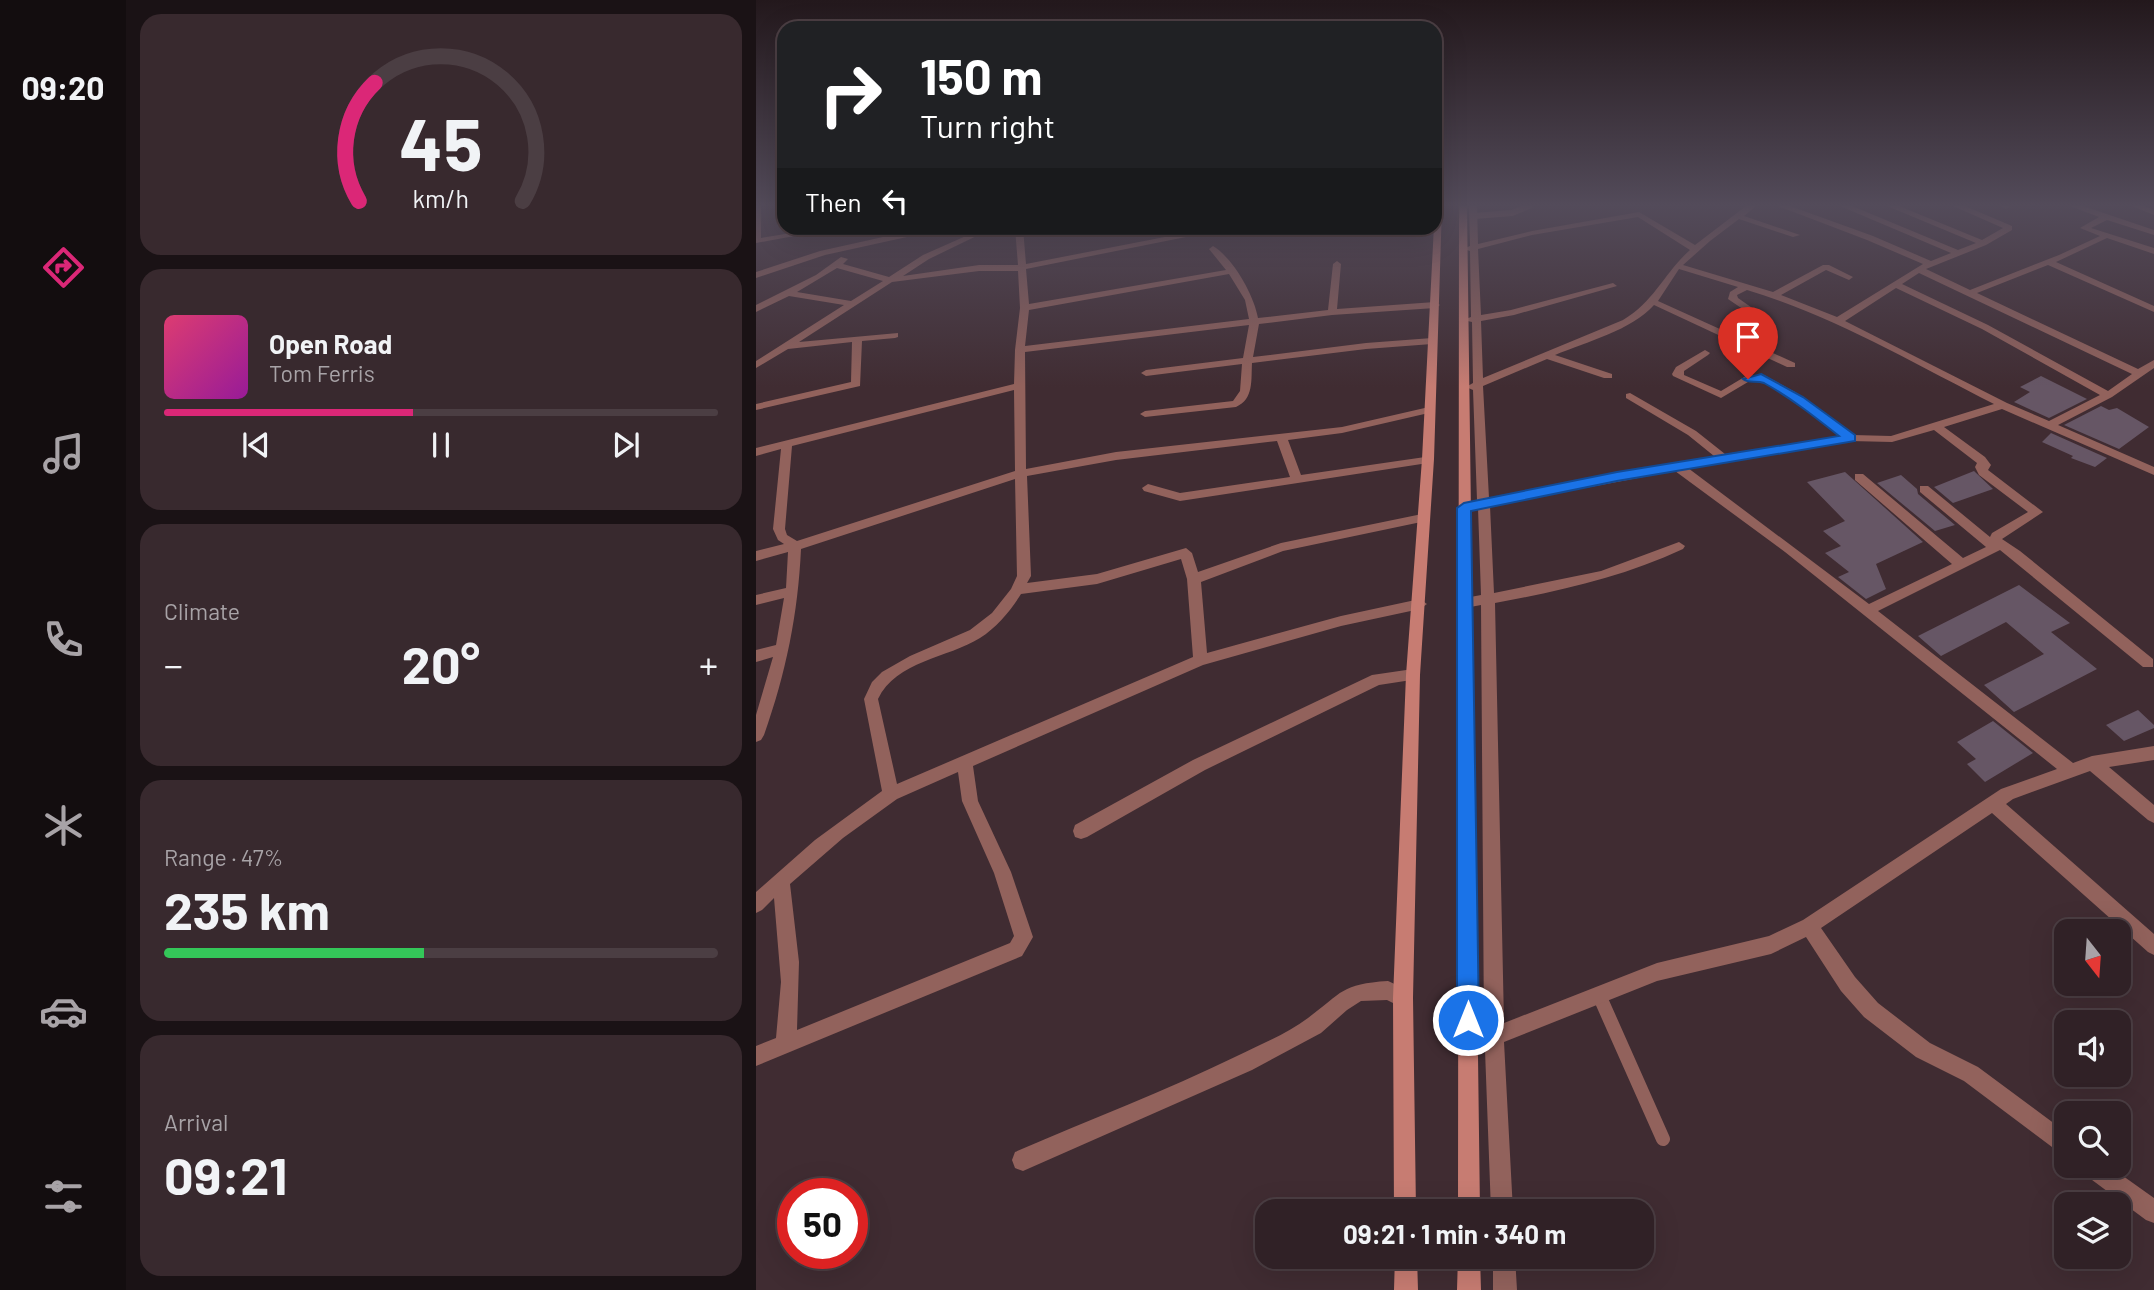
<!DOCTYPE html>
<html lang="en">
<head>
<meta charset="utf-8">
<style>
  body { margin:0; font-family:Barlow,sans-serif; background:#38292e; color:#f1f3f6; height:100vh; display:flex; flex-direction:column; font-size:26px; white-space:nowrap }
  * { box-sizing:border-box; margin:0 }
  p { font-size:23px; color:#a8a3a7 }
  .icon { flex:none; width:38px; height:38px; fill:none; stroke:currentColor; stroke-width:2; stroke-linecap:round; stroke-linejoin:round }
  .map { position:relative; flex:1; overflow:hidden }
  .panel { display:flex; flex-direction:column; gap:14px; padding:14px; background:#1a1215; width:630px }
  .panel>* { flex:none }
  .hud { position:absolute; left:21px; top:21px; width:665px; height:214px; border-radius:21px; box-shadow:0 7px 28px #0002,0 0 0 2px #4b3e43; background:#202124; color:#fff; overflow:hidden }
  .needle { width:46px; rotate:163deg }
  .fabs { position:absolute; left:1298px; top:919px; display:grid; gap:14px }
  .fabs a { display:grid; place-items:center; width:77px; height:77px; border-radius:14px; background:#302126; box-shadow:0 7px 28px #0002,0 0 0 2px #4b3e43; font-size:35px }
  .speed { position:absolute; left:21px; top:1178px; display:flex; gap:14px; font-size:35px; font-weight:700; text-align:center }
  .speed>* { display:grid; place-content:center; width:91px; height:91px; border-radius:50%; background:#302126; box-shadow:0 7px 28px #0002,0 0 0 2px #4b3e43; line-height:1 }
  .speed .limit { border:10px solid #d22; background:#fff; color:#111 }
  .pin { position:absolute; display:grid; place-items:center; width:60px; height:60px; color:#fff; margin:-72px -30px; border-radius:50% 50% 50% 0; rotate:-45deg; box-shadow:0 0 7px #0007 }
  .pin .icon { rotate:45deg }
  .me { position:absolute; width:77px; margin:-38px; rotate:0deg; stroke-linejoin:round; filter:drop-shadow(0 0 5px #0008) }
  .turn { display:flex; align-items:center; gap:24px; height:147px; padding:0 28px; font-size:32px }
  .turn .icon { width:91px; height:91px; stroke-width:2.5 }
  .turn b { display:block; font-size:49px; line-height:60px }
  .then { display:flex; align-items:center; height:66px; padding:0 28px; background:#0003; gap:14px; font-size:26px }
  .big { font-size:52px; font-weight:700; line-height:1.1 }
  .panel .widget { flex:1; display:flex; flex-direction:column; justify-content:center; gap:10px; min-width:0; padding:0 24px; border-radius:21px; background:#38292e }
  .panel .dial { align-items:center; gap:0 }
  .dial svg { height:182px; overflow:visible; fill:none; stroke:#4b3e43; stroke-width:7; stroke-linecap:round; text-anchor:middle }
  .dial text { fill:#f1f3f6; stroke:none }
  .song { display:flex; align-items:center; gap:21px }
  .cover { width:84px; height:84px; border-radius:10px; background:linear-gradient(135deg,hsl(340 70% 55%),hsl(300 70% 35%)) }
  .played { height:7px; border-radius:4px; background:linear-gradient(90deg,#db2777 45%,#4b3e43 45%) }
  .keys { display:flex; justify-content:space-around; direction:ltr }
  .heat { display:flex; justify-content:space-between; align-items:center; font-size:38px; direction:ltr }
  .charge { height:10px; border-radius:5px; background:linear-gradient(90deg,#34c759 47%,#4b3e43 0) }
  .trip { position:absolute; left:499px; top:1199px; width:399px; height:70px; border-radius:21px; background:#302126; box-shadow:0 7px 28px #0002,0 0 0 2px #4b3e43; font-weight:700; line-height:70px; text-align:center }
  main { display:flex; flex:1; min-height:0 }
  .menu { display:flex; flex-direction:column; width:126px; justify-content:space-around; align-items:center; background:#130d0f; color:#a8a3a7 }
  .menu .icon { width:49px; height:49px }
  .menu .on { color:#db2777 }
  .menu b { font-size:32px; color:#f1f3f6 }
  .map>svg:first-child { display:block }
</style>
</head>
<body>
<main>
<nav class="menu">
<b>09:20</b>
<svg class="icon on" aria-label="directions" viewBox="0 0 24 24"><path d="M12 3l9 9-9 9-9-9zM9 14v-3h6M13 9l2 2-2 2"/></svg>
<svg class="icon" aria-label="music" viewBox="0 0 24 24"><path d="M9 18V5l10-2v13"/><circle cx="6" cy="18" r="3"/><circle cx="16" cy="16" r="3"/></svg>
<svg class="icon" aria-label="phone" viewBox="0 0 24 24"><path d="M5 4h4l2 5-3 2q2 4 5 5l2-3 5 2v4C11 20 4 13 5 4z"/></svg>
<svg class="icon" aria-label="climate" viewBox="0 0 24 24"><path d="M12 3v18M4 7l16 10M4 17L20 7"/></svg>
<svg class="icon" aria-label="car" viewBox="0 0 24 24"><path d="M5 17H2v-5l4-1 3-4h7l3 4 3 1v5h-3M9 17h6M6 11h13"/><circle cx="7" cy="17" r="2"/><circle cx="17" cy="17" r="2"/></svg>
<svg class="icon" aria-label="filters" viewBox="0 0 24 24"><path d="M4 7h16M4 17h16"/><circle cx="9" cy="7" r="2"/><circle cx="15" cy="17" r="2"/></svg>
</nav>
<section class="panel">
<div class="widget dial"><svg viewBox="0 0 100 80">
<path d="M14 69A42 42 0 1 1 86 69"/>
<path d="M14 69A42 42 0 0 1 21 17" stroke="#db2777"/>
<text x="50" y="56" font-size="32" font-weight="700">45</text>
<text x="50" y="72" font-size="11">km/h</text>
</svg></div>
<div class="widget">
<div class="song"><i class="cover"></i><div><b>Open Road</b><p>Tom Ferris</p></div></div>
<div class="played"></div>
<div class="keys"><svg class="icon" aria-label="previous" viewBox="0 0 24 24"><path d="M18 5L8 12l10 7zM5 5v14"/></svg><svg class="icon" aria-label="pause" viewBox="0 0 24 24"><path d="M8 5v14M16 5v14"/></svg><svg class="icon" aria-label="next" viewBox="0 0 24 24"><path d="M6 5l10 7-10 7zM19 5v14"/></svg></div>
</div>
<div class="widget"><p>Climate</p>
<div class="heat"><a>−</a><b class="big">20°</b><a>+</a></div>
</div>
<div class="widget"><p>Range · 47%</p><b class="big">235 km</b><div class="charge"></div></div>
<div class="widget"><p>Arrival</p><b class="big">09:21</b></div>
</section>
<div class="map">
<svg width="1398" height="1290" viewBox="0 0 1398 1290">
  <rect width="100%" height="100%" fill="#402c32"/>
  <!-- building -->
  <path fill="#665665" d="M1285,376l46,23 -38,19 -35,-16 16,-10 -10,-5z
    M1345,406l8,4 8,-2 32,19 -30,22 -55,-24z
    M1295,433l56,25 -12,9 -24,-9 2,-2 -31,-14z
    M1218,471l19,18 -40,14 -19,-16z
    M1089,472l78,70 -47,22 10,25 -20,10 -28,-22 11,-5 -24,-19 16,-7 -18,-15 22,-10 -38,-39z
    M1145,475l16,14 1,5 37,31 -20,6 -58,-48z
    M1263,585l51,38 -19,9 46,37 -83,43 -30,-27 60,-31 -38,-32 -65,34 -23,-20z
    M1382,710l16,15v3l-30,13 -18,-16z
    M1237,721l40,32 -48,29 -18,-18 9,-5 -19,-17z"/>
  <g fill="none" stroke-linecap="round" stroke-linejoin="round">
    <!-- service-far1 -->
    <path stroke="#92625c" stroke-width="6" d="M718,216l38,-3 17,-7"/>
    <!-- service -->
    <path stroke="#92625c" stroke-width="14" d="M843,995l64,144"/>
    <!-- minor -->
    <path fill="#92625c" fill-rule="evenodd" d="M0,206h5v32l61,-10h15l-81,15z
      M713,206h8l1,38 54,-13 107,-19 56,33 51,-39h10l-12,10 56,19 -7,2 -54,-18 -29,22 -27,24 90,27 50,-27h6l24,12 -4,3 -23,-10 -45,25 56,22 86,-53 -56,-24 -89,-34h12l83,30 58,25 20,-8 -111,-47h12l106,44 18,-7 -89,-37h12l83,34 21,-12 -50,-22h12l47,20v4l-26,15 -60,24 44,21 89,-35 41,-19 -20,-8 19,-11 -29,-11h13l71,24v5l-47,-15 -16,8 63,20v6l-47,-16 -51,24 98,44v6l-106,-47 -71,28 161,76 16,-9v8l-42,29 -54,28 96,42v8l-152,-66 -58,18 41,30 6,8 -3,5 55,42 -41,27 18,12 133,108v8h-10l-143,-117 -122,61 195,152 19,-7 62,-10v14l-45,7 45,38v18l-6,-3 -58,-49 -77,28 -7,5 148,130v21l-6,-3 -156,-139 -171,115 34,49 23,26 52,40 48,24 89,66v23l-7,-3 -96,-72 -48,-24 -52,-40 -23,-26 -35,-54 -35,17 -114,27 -153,61 9,169h-22l-6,-161 -17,7 -7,-3 -3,-7 3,-7 23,-9 -3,-426 -16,3 -7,-5 2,-4 21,-4 -3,-87 -14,3 -6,-4 2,-3 17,-4 -4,-110 -7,-3 7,-4 -1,-61 -9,-2 8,-3 -1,-66 -7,-2 7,-3zM882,217l52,33c-26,23 -35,51 -67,70l-140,58 -2,-57 33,-6 103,-29 -4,-3 -102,27 -30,5 -3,-66 54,-14zM923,269l59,18 -8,5 -2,7 22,15 8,-2 -20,-14 -1,-3 10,-5c87,26 166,73 247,114l-103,32 -38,-1 -58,-43 -31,-17 -18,1 -25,15 -37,-16v-4l24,-16 2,-2 -5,-3 -29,17 -4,7 1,2 48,22 27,-16 11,-2 29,17 52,39 -115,18 -29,-23 -66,-38 -4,1v4l62,37 26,21 -225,42 -6,-112 64,-27 57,19h8v-4l-57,-19c31,-13 77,-25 99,-50l133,62h8v-4l-137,-62zM1163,273l213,101 -24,17 -120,-66 -86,-41zM1140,288l86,41 118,66 -51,26 -42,-18 -162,-82zM1178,430l43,33 -2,4 4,8 49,37 -36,21 -2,4 -62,-51h-8v6l66,55 -23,11 -100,-84h-8v6l97,84 -83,40 -181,-136 162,-27 42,1zM919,471l110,81 272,217 -56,20 -198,131 -34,16 -112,27 -153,60 -9,-420c65,-12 128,-26 188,-54l2,-3 -6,-4 -78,29 -107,22 -4,-87z
      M1244,206h9l1,1 -4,2z
      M1376,206h12l10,4v5z
      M162,228h9l-11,7 -91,20 -69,23v-6l64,-21 90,-20z
      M228,228h9l-64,31 -26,17 76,-11h39l-3,-37h8l3,36 185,-36h14l-4,2 -195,39 3,35 197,-34 -17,-21 4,-3c20,12 41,49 45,72l70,-8 5,-46 4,-3 4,3 -4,45 98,-7 5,3 -5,3 -103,7 -73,9 -6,33 113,-14 66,-5 5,3 -5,3 -66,5 -114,14c-1,17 2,36 -16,44l-91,10 -5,-3 5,-3 88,-10 7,-10 2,-27 -96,12 -5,-3 5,-3 97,-12 6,-33 -224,27 1,117 90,-17 226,-25 87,-20 5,3 -1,2 -91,21 -54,7 13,35 131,-19v6l-4,1 -248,38 -36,-10 -2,-3 6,-4 32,9 110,-16 -13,-36 -161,19 -89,16 4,100 -4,7 70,-9 89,-26 6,5 6,19 83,-29 141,-29 4,1 2,3 -2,3 -143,30 -82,31 6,71 134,-37 79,-17 7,5 -7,5 -79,17 -138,39 -230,101 5,35 33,71 22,65 -11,19 -266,110v-20l20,-8 5,-56 -7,-84 -12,12 -6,3v-21l59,-52 67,-49 -18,-92 8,-17 10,-10 28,-16 60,-26 22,-17 19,-24 6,-13 -2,-97 -214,70c-3,65 -15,124 -37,186l-3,5 -5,2v-27l17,-58 -17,5v-12l20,-5 8,-47 -28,7v-10l30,-7 2,-36 -32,9v-10l28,-7 -6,-4 -5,-11 8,-80 -25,7v-8l258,-64 1,-34 5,-42 -2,-37h-39l-87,11 -93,60 99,-9v4l-3,1 -33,3 -2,45 -104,24v-6l95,-22 1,-40 -64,7 -32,19v-7l88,-56 -55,-9 -33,16v-7l60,-30 25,-18 7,2 -5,5 46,13 34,-22zM81,268l46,13 -32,20 -54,-9zM473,274l16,26 4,19 -224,27 4,-36zM258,390l1,81 -218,70 -10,-6 -2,-6 7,-83zM425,559l6,20 6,78 -296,127 -19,-85c18,-38 70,-41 102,-61 17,-11 31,-28 41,-44l76,-10zM202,772l4,29 32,72 20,63 -4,7 -213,87 2,-68 -9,-78 53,-46 54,-39z
      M657,669l5,2 2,4 -2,4 -39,6 -174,85 -118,67 -6,2 -6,-2 -2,-6 2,-6 118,-65 179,-85z
      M632,981l22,10 3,7 -3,7 -7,3 -16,-8 -26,1 -14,9 -26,23 -69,37 -229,101 -8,-3 -3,-8 3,-8c74,-32 150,-61 222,-96 23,-11 51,-23 71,-38 35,-26 33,-34 80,-37z
      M1325,1166h28l45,32v25l-8,-3 -62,-46z
      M737,1256h22l2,34h-24z"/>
    <!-- secondary -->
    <path fill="#c77c72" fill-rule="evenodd" d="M679,206h7l-8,253 -14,216 -7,323 3,213h-22l-1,-213 13,-323 16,-216z
      M703,206h8l13,1005h-22z
      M639,1256h22l1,34h-24z
      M702,1256h22l1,34h-24z"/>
  </g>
  <!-- sky -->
  <linearGradient id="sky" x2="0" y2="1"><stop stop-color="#23181c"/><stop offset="0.53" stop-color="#534b5a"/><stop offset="1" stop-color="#534b5a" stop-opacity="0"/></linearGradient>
  <rect width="1398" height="387" fill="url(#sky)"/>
  <!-- route -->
  <path fill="#1a73e8" stroke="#114b97" stroke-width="2" d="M1005,374l42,23 52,38v6l-238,40 -146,30 8,509 -3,8 -8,3 -8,-3 -3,-8v-512l7,-5 153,-31 222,-36c-24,-19 -48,-38 -75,-53 -8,-3 -15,1 -21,-4z"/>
</svg>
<div class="fabs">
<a><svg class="needle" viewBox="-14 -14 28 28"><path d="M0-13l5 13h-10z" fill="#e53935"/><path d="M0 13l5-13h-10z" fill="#a8a3a7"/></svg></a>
<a><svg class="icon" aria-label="sound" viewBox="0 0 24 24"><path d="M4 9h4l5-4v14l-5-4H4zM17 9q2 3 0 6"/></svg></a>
<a><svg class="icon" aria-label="search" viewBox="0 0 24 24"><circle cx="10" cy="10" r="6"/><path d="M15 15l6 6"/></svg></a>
<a><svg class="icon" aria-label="layers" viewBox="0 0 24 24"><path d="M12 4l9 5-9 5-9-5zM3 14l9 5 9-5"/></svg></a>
</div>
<div class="speed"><div class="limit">50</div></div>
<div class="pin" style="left:992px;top:379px;background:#d93025"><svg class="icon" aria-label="arrive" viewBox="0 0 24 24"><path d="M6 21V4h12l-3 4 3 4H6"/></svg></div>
<svg class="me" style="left:712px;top:1020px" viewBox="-20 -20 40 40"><circle r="17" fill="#1a73e8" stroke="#fff" stroke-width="3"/><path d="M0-11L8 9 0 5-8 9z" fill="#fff"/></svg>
<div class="trip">09:21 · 1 min · 340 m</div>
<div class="hud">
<div class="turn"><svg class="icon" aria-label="right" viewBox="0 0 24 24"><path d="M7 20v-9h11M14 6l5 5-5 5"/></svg><div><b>150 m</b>Turn right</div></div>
<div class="then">Then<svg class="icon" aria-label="left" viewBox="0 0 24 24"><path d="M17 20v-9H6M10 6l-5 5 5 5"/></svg></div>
</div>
</div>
</main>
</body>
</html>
